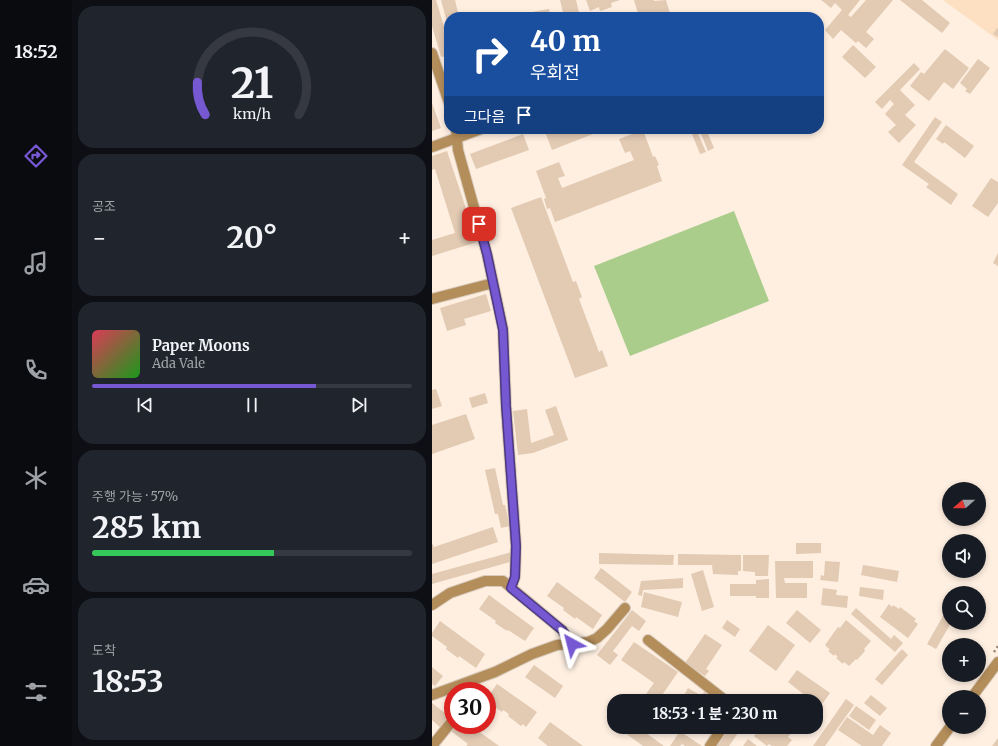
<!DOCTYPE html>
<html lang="ko">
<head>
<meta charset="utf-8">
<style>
  body { margin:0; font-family:Merriweather,"Noto Sans KR",serif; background:#20242c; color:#f1f3f6; height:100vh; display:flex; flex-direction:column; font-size:15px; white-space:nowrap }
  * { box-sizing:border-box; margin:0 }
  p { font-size:13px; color:#9ea1a6 }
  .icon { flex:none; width:22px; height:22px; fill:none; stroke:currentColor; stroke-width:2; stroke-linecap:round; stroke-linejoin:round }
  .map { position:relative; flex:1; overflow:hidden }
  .panel { display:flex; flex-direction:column; gap:6px; padding:6px; background:#0d0f14; width:360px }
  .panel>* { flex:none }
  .hud { position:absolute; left:12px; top:12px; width:380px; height:122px; border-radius:16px; box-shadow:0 2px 6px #0003; background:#1a4fa0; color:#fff; overflow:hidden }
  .needle { width:26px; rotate:250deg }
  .controls { position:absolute; left:510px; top:482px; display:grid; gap:8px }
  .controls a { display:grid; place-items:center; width:44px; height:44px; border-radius:50%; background:#171b24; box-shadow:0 2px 6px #0003; font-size:20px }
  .speed { position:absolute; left:12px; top:682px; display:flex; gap:8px; font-size:20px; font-weight:700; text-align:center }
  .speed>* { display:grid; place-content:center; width:52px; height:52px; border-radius:50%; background:#171b24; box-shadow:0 2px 6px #0003; line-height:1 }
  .speed .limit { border:6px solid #d22; background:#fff; color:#111 }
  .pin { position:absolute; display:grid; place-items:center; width:34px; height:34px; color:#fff; margin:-17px; border-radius:8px; box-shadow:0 2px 6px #0006 }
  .me { position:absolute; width:44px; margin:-22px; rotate:322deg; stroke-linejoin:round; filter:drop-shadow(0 0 3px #0008) }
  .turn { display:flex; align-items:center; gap:14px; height:84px; padding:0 20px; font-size:18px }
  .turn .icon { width:52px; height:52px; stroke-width:2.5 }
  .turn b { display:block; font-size:28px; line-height:34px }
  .then { display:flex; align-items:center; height:38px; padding:0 20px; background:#0003; gap:8px; font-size:15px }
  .big { font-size:30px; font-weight:700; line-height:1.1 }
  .panel .tile { flex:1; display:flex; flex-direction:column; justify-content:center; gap:6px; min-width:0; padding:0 14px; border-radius:16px; background:#20242c }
  .panel .dial { align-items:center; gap:0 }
  .dial svg { height:104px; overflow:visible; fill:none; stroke:#363941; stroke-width:7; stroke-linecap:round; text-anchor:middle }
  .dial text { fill:#f1f3f6; stroke:none }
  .song { display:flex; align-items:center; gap:12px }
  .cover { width:48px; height:48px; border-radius:6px; background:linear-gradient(135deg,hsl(350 70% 55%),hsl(120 70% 35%)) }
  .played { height:4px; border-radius:2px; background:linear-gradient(90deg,#7658d2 70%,#363941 70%) }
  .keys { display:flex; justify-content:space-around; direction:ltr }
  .heat { display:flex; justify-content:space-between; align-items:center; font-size:22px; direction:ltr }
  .charge { height:6px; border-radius:3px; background:linear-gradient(90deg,#34c759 57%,#363941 0) }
  .trip { position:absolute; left:175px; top:694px; width:216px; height:40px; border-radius:16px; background:#171b24; box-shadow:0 2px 6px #0003; font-weight:700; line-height:40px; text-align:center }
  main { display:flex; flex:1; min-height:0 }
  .menu { display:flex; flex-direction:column; width:72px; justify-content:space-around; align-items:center; background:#090b0e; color:#9ea1a6 }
  .menu .icon { width:28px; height:28px }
  .menu .current { color:#7658d2 }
  .menu b { font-size:18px; color:#f1f3f6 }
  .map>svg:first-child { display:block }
</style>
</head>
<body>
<main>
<nav class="menu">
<b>18:52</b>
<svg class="icon current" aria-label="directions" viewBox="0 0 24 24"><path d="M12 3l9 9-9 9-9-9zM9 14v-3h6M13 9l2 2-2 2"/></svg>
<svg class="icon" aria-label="music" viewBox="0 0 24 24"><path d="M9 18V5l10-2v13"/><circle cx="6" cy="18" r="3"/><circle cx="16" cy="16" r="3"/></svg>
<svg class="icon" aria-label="phone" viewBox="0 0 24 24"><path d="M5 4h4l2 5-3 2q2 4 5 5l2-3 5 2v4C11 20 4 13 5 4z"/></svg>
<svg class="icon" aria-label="climate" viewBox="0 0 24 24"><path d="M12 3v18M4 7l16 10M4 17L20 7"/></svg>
<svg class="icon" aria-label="car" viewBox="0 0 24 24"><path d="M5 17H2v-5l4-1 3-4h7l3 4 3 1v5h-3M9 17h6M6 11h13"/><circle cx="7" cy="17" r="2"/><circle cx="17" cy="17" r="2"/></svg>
<svg class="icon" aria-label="filters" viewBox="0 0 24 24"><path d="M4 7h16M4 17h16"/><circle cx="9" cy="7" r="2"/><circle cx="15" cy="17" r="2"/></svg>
</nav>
<section class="panel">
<div class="tile dial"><svg viewBox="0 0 100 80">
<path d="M14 69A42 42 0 1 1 86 69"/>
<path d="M14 69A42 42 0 0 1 8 44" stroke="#7658d2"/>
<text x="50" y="56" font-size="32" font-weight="700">21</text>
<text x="50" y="72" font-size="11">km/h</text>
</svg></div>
<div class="tile"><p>공조</p>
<div class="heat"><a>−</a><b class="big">20°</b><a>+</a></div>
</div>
<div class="tile">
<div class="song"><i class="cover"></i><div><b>Paper Moons</b><p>Ada Vale</p></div></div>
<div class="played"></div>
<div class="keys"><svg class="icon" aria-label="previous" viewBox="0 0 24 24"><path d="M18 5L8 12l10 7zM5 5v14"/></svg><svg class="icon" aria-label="pause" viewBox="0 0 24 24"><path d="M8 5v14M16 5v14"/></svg><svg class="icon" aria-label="next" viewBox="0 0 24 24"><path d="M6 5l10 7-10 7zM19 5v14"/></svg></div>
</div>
<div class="tile"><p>주행 가능 · 57%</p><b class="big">285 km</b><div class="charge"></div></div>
<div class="tile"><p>도착</p><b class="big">18:53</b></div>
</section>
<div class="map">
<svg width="566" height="746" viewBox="0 0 566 746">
  <rect width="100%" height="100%" fill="#feefe1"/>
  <!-- built -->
  <path fill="#fddfc2" d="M511,0h55v40z"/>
  <!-- green -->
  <path fill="#abcd8c" d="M302,211l35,90 -139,55 -36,-90z"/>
  <!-- building -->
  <path fill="#e2cab3" d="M0,0h4l13,43v12l-8,2 -9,-31z
    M9,0h14l4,17h-10v12z
    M128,0h16l4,17h-16z
    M154,0h34l-9,3 1,4 -12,4 -1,-4 -9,4z
    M202,0h20v1l12,-1 5,17h-32z
    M389,0h39l-12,15 3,2 15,-17h27l-27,32 8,7 -8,9 -8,-7 -2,2 -15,-13 -8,9 -8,-9 17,-20 -7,-7 -4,5z
    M468,0h22l28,23 -8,10z
    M117,9l1,8h-17l-1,-5z
    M565,28l1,1v8l-5,-3z
    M421,45l23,22 -11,11 -23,-21z
    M513,49l24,19 -16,21 -9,-7 -15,19 -19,-15 11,-14 3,2z
    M546,59l12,9 -20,26 -5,-3 2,-2 -7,-6z
    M482,63l6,6 -20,21 15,15 -10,10 11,10 -17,18 -11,-11 8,-7 -11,-11 9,-10 -4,-4 -8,9 -7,-7z
    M0,103l9,25 -9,3z
    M503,117l7,5 -28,40 44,32 -7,11 -25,-18 3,-3 -27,-19z
    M514,125l28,21 -9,12 -21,-16 -1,2 -7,-5z
    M112,129h62l-54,21z
    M258,129h6l10,23 -6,2z
    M267,129h7l8,19 -6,3z
    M211,130l10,27 2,-1 4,9 -2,1 5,15 -107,41 -5,-14 -3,1 -3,-10 2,-1 -10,-27 23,-9 6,14 -7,2 4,10 72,-28 -4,-9 -5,2 -6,-14z
    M91,134l6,16 -53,19 -6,-15z
    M15,151l30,91 -45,14v-16l23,-7 -20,-64 -3,1v-14z
    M559,178l7,4v21l-10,14 -16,-11z
    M109,197l32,85 3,-1 6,16 -3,2 20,53 3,-2 6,16 -33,12 -64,-170z
    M566,253v13l-5,-3z
    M54,294l5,17 -27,8 2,6 -19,6 -7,-23z
    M4,389l6,17 -10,3v-19z
    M53,393l3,10 -16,5 -3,-10z
    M124,406l12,34 -35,13 -15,2 -5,-44 14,-2 4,34 23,-8 -9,-25z
    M34,414l9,25 -43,15v-29z
    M63,468l8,37h2l5,21 -9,2 -3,-14h-3l-10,-44z
    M61,527l5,15 -66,22v-21l2,4z
    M364,543h25v10l-25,1z
    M80,552l2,9 -82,23v-10z
    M167,553l75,2 -1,10 -74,-1z
    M246,554l63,1v16h-3v4l-25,-1 -1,-9h-34z
    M311,555h26l-1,21h-13v-4l-12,-1z
    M343,561h38v17h-29l1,5h22v15h-31z
    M393,561l15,1 -2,20 -18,-2 1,-5 3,1z
    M431,565l36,6 -2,11 -36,-7z
    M169,568l31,24 -7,10 -31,-24z
    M271,570l11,37 -12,4 -11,-37z
    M251,578v10l-40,2 -1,6 -4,-1 3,-14z
    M337,579v19h-13v-2h-26v-12h26v-4z
    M125,582l45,33 -9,14 -17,-12 -1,2 -12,-9 1,-2 -17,-12z
    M428,587l24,3 -1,10 -24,-4z
    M391,588l14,2 -1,5 12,1 -1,12 -26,-3z
    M212,592l38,10 -4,15 -37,-10z
    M57,595l45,33 -9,13 -17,-11 -1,1 -12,-8 1,-2 -17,-12z
    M457,604l3,3 1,-2 6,4 1,-2 16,12 -2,2 4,3 -10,14 -28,-21z
    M424,608l35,31 3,-4 9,8 -8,9 -44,-38z
    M515,609l2,2v12h2l-15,26 -9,-5z
    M200,610l14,11 -7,10 -7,-5 -19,25 5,4 -8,10 -13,-10z
    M365,610l24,20 -11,13 -24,-20z
    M295,620l13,9 -5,8 -13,-9z
    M414,620l25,21 -7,8 1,2 -8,9 -1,-1 -7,7 -5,-4 -1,2 -7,-6 2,-1 -3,-3 -1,2 -6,-5 2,-1 -5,-5 13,-18 2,1z
    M8,621l45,33 -9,14 -17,-12 -1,2 -12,-9 1,-2 -15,-11v-3z
    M336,625l27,20 -19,26 -27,-20z
    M273,634l17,11 -16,24 3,2 -4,5 -20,-13z
    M202,642l44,30 -20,29h-17l13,-18 -33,-23z
    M470,649l6,6 -26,30 -7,-6z
    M102,665l29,21 -8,12 -30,-21z
    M0,667l11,9 -8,10 -3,-2z
    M365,670l33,23 -10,14 -4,-3v-3h-4l-24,-19z
    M65,684l40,28 -11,15 -3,-3 -2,2 -13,-10 1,-2 -6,-4 -1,2 -14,-10 2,-2 -3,-2z
    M256,688l14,8 2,-4 12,7 -1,2h-34z
    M439,695l16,13 -7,8 -16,-13z
    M414,699l8,6 -29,41h-12z
    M0,703l18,14 -9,11 -9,-8z
    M424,706l20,14 -7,10 -20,-14z
    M415,717l26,18 7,-10 11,8 -9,13h-20l-24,-16z
    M118,722l33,24h-35l-10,-8z
    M24,725h14l29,21h-33l2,-2 -17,-13z
    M191,727h16v1l25,18h-21l-22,-16z
    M299,727l7,6 -9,13h-12z
    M329,727h35l-8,10 4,3 -5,6h-15l-3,-2 -2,2 -13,-10z
    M248,731l7,5 15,10h-17l-3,-2 -2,2h-10z
    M566,738v8h-6z
    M316,739l9,7h-14z"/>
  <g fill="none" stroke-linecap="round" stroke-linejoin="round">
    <defs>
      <path id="street" d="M0,53l17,50
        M24,129l2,21 29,104 16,75 3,77 10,140 -1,31 -4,11
        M0,147l49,-18
        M0,299l61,-16
        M0,605l18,-12 35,-12h18l59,49 9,14
        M216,640l78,61
        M0,695l63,-23 37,-18 25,-9 31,-3 9,-4 10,-9 18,-21
        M540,697l26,-35
        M0,746l21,-26
        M278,746l13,-19
        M504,746l14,-19"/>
    </defs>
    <!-- street casing -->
    <use href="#street" stroke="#d9ccbe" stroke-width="12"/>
    <!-- path -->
    <path stroke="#8f8478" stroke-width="2.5" stroke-dasharray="2 3" stroke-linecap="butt" d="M562,652l4,-6"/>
    <!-- street -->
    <use href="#street" stroke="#b38d5a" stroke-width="10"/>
  </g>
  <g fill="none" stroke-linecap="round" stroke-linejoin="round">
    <defs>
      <path id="route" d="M47,224l8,30 16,76 3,76 10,140 -1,31 -4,11 51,42 10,14"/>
    </defs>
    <!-- route casing -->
    <use href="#route" stroke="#4d3988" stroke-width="10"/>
    <!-- route -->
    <use href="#route" stroke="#7658d2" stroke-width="7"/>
  </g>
</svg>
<div class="controls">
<a><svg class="needle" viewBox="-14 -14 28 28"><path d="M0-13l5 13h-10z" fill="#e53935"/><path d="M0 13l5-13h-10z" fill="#9ea1a6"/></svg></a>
<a><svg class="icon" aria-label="sound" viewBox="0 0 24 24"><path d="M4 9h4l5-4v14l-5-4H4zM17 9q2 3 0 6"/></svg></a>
<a><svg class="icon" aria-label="search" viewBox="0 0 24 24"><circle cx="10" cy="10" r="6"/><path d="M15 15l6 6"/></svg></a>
<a>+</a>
<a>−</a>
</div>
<div class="speed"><div class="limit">30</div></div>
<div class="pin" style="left:47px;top:224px;background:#d93025"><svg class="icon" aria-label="arrive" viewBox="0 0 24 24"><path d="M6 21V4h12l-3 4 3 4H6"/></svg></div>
<svg class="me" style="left:140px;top:644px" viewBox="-20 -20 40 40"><path d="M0-17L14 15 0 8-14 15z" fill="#7658d2" stroke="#fff" stroke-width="4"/></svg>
<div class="trip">18:53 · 1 분 · 230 m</div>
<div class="hud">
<div class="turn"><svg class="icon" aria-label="right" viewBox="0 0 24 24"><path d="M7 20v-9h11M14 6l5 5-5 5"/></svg><div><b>40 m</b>우회전</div></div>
<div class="then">그다음<svg class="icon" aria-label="arrive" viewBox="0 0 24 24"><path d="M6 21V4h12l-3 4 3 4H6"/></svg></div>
</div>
</div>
</main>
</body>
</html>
